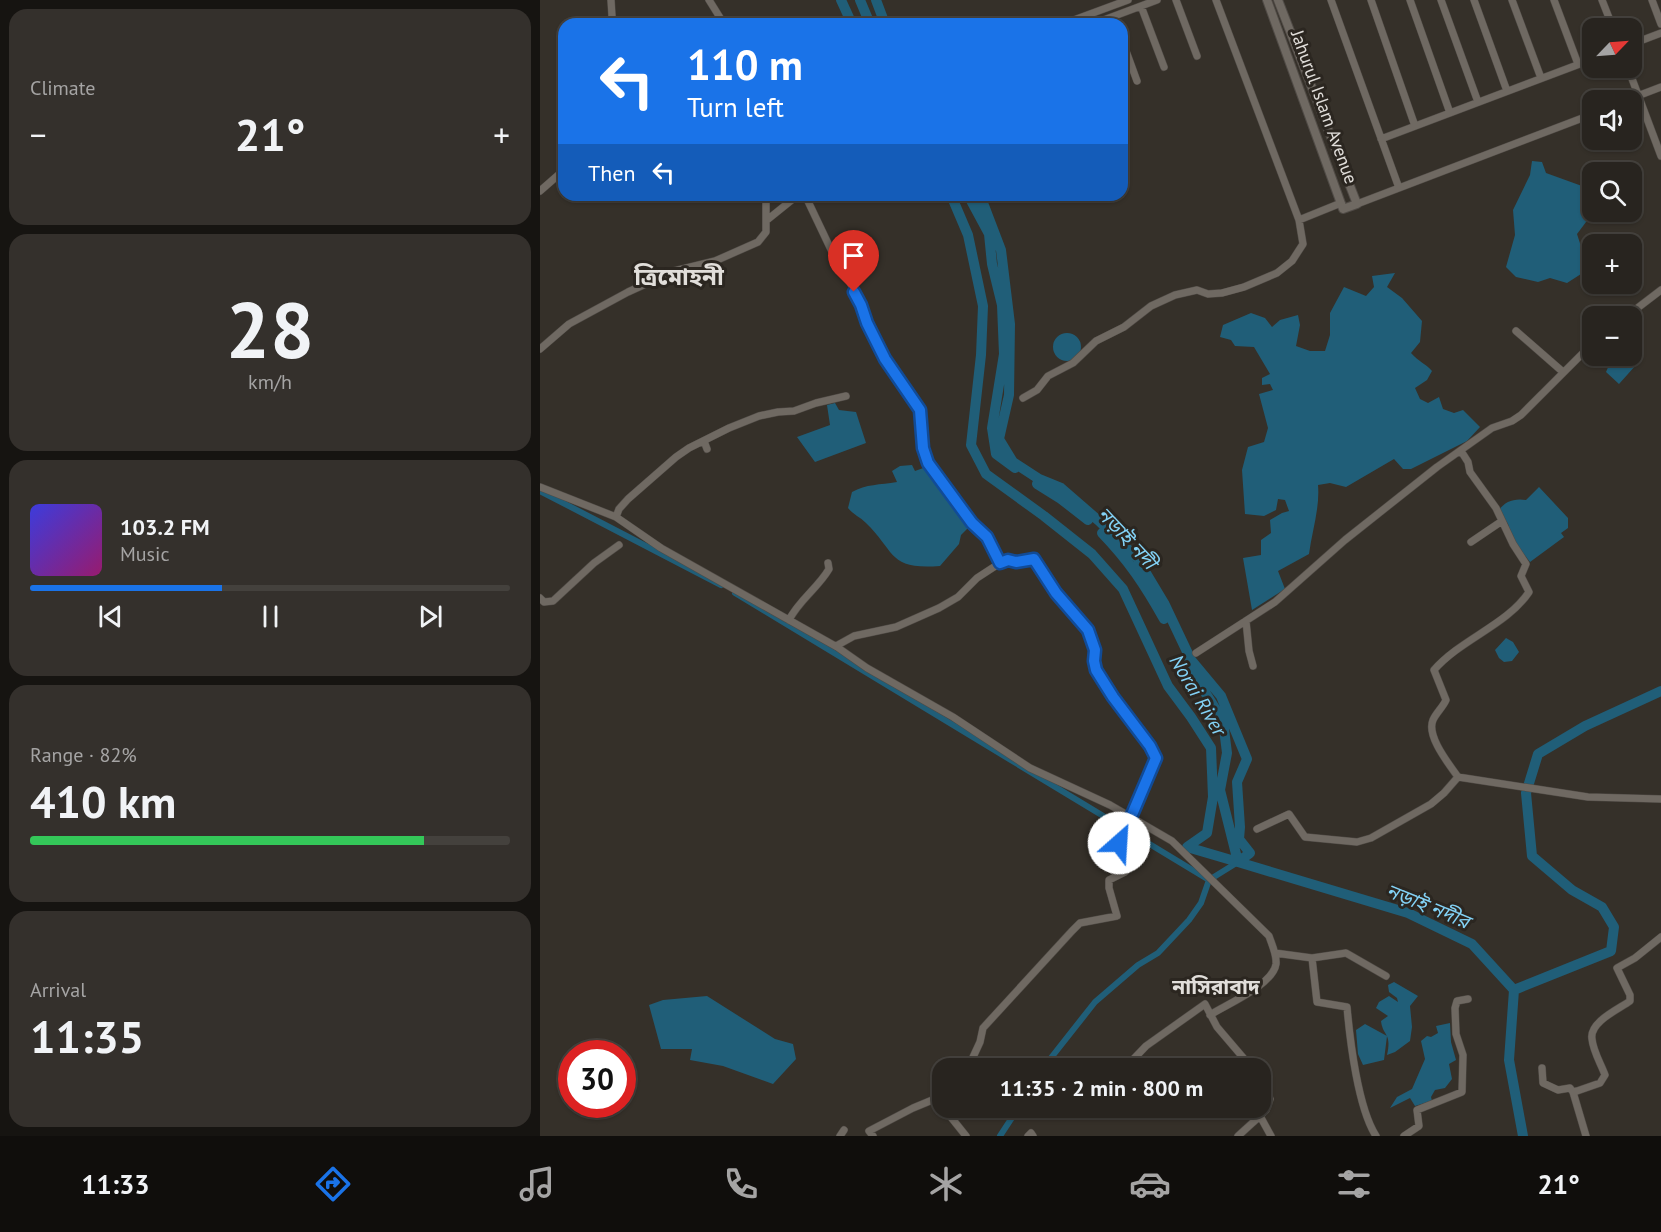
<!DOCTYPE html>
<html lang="en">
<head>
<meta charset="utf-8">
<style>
  body { margin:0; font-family:"PT Sans","Noto Sans Bengali",sans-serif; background:#34302c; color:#f1f3f6; height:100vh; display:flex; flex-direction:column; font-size:22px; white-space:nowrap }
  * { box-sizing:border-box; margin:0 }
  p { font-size:20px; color:#a5a4a4 }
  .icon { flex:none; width:33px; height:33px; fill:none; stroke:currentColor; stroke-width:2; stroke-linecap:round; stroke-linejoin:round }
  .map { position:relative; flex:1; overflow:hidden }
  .drawer { display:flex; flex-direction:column; gap:9px; padding:9px; background:#161411; width:540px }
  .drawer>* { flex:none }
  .hud { position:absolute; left:18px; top:18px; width:570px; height:183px; border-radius:18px; box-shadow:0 2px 4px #0004,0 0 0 2px #44413d; background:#1a73e8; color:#fff; overflow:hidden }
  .needle { width:39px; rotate:65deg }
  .tools { position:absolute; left:1042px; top:18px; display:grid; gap:12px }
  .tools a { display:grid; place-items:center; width:60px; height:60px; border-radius:12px; background:#28241f; box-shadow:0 2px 4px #0004,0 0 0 2px #44413d; font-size:30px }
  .speed { position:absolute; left:18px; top:1040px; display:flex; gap:12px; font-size:30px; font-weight:700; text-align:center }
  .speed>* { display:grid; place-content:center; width:78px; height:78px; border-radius:50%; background:#28241f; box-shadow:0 2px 4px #0004,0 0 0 2px #44413d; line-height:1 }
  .speed .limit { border:9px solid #d22; background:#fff; color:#111 }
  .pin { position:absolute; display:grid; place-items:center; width:51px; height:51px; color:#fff; margin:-62px -26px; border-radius:50% 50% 50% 0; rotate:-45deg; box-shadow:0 0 6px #0007 }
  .pin .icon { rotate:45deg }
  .me { position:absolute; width:66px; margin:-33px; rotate:26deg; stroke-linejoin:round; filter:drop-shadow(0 0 4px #0008) }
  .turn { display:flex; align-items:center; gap:21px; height:126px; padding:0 30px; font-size:27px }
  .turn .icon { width:78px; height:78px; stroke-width:2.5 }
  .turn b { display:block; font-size:42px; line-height:51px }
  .then { display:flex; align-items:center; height:57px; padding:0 30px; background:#0003; gap:12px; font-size:22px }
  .big { font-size:45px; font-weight:700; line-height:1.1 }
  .drawer .card { flex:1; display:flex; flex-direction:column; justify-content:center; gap:9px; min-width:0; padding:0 21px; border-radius:18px; background:#34302c }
  .drawer .dial { align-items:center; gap:0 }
  .dial b { font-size:78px; line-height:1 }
  .song { display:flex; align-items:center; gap:18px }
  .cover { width:72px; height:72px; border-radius:9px; background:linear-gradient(135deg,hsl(240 70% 55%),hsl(320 70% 35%)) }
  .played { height:6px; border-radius:3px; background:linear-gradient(90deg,#1a73e8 40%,#44413d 40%) }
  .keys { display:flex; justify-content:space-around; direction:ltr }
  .heat { display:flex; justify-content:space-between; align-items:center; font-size:33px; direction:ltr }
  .charge { height:9px; border-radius:4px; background:linear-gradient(90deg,#34c759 82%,#44413d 0) }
  .trip { position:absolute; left:392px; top:1058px; width:339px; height:60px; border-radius:18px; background:#28241f; box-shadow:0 2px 4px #0004,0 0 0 2px #44413d; font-weight:700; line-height:60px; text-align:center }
  .tab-bar { display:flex; height:96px; justify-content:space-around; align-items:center; background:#100e0c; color:#a5a4a4 }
  .tab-bar .icon { width:42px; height:42px }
  .tab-bar .active { color:#1a73e8 }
  .tab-bar b { font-size:27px; color:#f1f3f6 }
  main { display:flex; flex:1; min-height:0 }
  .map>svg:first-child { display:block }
</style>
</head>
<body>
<main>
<section class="drawer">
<div class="card"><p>Climate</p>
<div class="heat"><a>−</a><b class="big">21°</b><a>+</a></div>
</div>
<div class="card dial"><b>28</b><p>km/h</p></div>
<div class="card">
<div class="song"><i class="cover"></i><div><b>103.2 FM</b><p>Music</p></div></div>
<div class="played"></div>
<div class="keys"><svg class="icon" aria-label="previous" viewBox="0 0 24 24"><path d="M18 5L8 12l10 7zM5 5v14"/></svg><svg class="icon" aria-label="pause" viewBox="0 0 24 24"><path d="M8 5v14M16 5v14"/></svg><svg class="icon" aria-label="next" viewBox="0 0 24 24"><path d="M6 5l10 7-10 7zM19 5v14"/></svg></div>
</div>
<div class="card"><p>Range · 82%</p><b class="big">410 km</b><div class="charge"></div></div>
<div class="card"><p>Arrival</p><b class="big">11:35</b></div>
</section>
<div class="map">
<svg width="1121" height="1136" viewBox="0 0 1121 1136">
  <rect width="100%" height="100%" fill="#353029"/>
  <!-- water -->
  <path fill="#205e78" d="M992,161l10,1 4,11 47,17v22h13l-8,9 -12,1 -9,12 11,34 -7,6 -14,9 -17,-5 -12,4 -22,-5 -10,-10 9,-32 -2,-25 17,-35z
    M855,273l-8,14 15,11 20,23 -2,21 -9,11c8,9 14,10 21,18l-5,9 -12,8 5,11 8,4 11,-6 4,12 11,4 9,-3 17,17 -13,14 -56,28h-8l-9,-10 -48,28 -16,-4 -12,2c2,23 -6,46 -9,69l-31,17 7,18 -33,21 -9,-52 18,-3v-15l10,-7 -1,-13 12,-7 7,-2 -4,-11 -7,-1 -2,11 -12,6 -19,-2 -3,-44 6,-23 16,-5 4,-14 -9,-34 14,-4 -3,-6 -8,1v-7l8,-4 -16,-27 -19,-1 -4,-6 -11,-3 3,-12 28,-12 14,5 7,9 8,-7 18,-5 2,10 -4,21 14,5h15l5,-16v-22l14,-26 22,9 8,-9 -2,-11z
    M513 347a14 14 0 1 1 28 0a14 14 0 1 1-28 0Z
    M1092,355l4,10 -17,19 -13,-12 7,-16z
    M295,403l4,7 17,2 10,31 -51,19 -18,-25 33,-12 -3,-20z
    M372,465l3,6 11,-4 19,21 24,39 -8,8 -2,9 -19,22c-52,4 -44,-14 -74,-43 -6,-6 -12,-8 -18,-15l4,-16c14,-8 28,-7 45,-10l-5,-11 8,-5z
    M999,487l29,31v10l-7,5 3,4 -34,25 -18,-23 -4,-15 -9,-14c6,-9 16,-12 27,-10z
    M966,638l7,4 6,10 -7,9 -8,1 -5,-4 -4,-8z
    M854,982l24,14 -8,10 2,21 -2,14 -15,11 -8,3c5,-23 -4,-18 -6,-34l7,-5 -12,-8 3,-6 10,-6 9,6 -1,-4 -8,-6 -1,-7z
    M167,996l68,43 18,5 3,15 -23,25 -50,-18 -33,-6 2,-11h-31l-12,-44 14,-5z
    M910,1023l1,19 5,18 -7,4 3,15 -7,9 -10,2 -4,7 1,4 -17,5 -5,-8 -20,10 7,-11 15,-8 13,-30 -4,-18 6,-5 4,1 7,-4 -2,-7z
    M825,1024l22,12 -3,24 -21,5 -5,-11 -2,-24z"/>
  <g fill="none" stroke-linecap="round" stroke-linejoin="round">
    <!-- canal -->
    <path stroke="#205e78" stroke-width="6" d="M0,491l181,94
      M195,593l474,287
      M503,1068l52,-66 43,-37 20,-12 31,-33 12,-17 8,-23 29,-18
      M460,1136l19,-29"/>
    <!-- river -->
    <path stroke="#205e78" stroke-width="10" d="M301,0l11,24
      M320,0l10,24
      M336,0l9,24
      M411,195l17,40 15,71 -2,49 -10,90 15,29 58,42 48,38 31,35 45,97 23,31 20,31 2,49 -6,36 -20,14 51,15 12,-9 -11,-14 1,-12 -3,-45 10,-23 -26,-63 -30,-36 -27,-57 -27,-45 -38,-37 -38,-33 -22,-9 -26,-17 -14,-23 10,-44 1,-71 -9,-74 -21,-55
      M428,195l21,39 3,30 10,41 2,49 -12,74 4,26 19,14
      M497,484l24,15 27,21
      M562,533c27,28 43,52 62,86
      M646,662l37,59 4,32 -7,37 18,72 170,51 64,31 42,46 -5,70 14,76
      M974,990l97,-39 3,-24 -12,-20 -30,-17 -40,-34 -6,-63 12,-39 47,-28 76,-35"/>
    <defs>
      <path id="minor" d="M169,0l15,24
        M636,0l21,56
        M791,0l68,188
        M831,0l44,126
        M870,0l40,113
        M901,0l37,102
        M934,0l33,91
        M972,0l29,78
        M1014,0l24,64
        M1062,0l11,28
        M1112,0l9,24
        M601,6l23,61
        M69,24l3,-8 -1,-16
        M523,24l65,-24
        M553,24l64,-24
        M582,40l15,41
        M1092,44l29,-11
        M1088,68l33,88
        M1087,100l34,-13
        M841,139l212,-80
        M0,191l24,-21
        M265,195l30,63 11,16 15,31 6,18 18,36 35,51v15l8,38 44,60 15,14 13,26 8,-4 8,3 18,-3 13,22 41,49 7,20 -1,11 2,9 17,27 37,49 6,12 -25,59 -11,18 -1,8 6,29 -16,8v8l8,28 -37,7 -8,8 -89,97 -3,14 -12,26
        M817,204l236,-90
        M227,220l31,-25
        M759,220l42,-17
        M1087,316l34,-26
        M976,331l47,41
        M0,349l29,-25 59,-32 46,-21 41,-10 43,-19 8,-10v-37
        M483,398l14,-8 11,-14 25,-13 23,-22 28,-14 27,-21 24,-11 22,-5 11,4 14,-1 22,-6 33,-14 15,-12 11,-17 -4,-24 -83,-220
        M164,441l3,8
        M0,487l76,30 45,31 176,99 30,21 86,49 77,51 80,37 62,36 97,95c3,9 8,19 7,28 -3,21 -49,40 -66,51
        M76,517l3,-8 9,-10 48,-42 13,-9 40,-20 30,-12 19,-4 16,-1 22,-8 30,-7
        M931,542l31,-21
        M0,598l4,4 9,-1 41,-38 25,-18
        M249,620c10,-20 29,-32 40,-51l-1,-6
        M706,621l3,30 4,15
        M296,646l18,-10 42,-9 43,-19 19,-11 19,-19 23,-15
        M656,653l79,-51 70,-62 92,-73 55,-39 20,-7 9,-6 72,-72
        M918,777c-9,-13 -32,-41 -25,-57 3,-7 10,-13 13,-20l-12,-30c27,-31 73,-45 95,-78l-8,-16 5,-12 -13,-20 -17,-36 -26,-36 -2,-10 -7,-11
        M717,829l32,-15 16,23 52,5 14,-4 60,-34 13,-11 14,-16 130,20 73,2
        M735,953l37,5 5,44 30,5c3,34 11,101 29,129
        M772,958l34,-5 40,23
        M585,1068l21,-22 59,-42 12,23 35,41
        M1002,1068l1,15 15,7 12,-2 3,4 4,-1 23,-8 5,-8c-4,-11 -12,-24 -13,-36 -3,-17 27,-30 38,-38v-6l-13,-27 18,-10 26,-21
        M720,1079l10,20 -4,11 -6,6 11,20
        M1033,1092l13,44
        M402,1106l24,30
        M300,1136l4,-6
        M333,1136l-4,-5 44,-23 29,-12
        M488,1136l3,-3 2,3
        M698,1136l22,-20
        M864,1136l15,-10 -2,-16 45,-18 1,-37 -7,-21 -1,-26 2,-7 11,-2"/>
      <path id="tertiary" d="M727,0l76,209 14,-5 -79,-204"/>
    </defs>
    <!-- minor casing -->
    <use href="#minor" stroke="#504b46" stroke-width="8"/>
    <!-- tertiary casing -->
    <use href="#tertiary" stroke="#504b46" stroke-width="10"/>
    <!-- minor -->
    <use href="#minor" stroke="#6f6962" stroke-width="7"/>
    <!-- tertiary -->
    <use href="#tertiary" stroke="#6f6962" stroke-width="8"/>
  </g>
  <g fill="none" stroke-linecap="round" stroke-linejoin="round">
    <defs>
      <path id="route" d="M314,292l7,13 6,18 18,36 35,51 3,38 5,15 44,60 15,14 13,26 8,-3 8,2 18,-3 22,34 32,37 7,20 -1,11 2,9 17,27 37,49 6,12 -25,59 -11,18 -1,8"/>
    </defs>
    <!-- route casing -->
    <use href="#route" stroke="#114b97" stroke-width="15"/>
    <!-- route -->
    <use href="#route" stroke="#1a73e8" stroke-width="10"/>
  </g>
  <g text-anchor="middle" stroke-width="6" stroke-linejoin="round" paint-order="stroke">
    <!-- street labels -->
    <g font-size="18" fill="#e1deda" stroke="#2b2620">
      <text transform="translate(784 107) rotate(70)" y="6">Jahurul Islam Avenue</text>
    </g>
    <!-- water labels -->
    <g font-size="20" font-style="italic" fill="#83d2f6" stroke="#2b2620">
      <text transform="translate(587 538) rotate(47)" y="7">নড়াই নদী</text>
      <text transform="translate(658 695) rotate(59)" y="7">Norai River</text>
      <text transform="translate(888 906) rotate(22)" y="7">নড়াই নদীর</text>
    </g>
    <!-- quarter labels -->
    <g font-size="21" font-weight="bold" fill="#e1deda" stroke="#2b2620">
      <text x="676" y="994">নাসিরাবাদ</text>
    </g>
    <!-- district labels -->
    <g font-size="24" font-weight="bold" fill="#e1deda" stroke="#2b2620">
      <text x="139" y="285">ত্রিমোহনী</text>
    </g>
  </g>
</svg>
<div class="tools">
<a><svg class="needle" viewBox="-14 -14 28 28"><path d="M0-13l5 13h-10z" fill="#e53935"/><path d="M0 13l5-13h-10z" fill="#a5a4a4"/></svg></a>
<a><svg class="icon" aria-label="sound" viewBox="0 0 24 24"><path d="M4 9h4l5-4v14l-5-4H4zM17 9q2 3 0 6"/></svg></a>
<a><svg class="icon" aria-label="search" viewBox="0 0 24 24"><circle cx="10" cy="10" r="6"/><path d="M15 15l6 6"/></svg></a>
<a>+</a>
<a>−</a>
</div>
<div class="speed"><div class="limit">30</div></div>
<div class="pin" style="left:314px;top:292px;background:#d93025"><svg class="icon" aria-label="arrive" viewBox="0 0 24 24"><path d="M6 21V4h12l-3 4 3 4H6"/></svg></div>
<svg class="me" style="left:579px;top:843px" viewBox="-20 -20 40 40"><circle r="19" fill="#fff"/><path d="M0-13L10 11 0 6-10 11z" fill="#1a73e8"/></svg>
<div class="trip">11:35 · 2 min · 800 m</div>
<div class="hud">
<div class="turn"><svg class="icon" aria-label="left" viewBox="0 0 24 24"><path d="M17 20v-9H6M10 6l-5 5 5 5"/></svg><div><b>110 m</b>Turn left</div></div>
<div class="then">Then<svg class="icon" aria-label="left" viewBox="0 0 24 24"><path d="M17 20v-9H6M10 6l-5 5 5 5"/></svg></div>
</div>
</div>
</main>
<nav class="tab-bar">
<b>11:33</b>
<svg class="icon active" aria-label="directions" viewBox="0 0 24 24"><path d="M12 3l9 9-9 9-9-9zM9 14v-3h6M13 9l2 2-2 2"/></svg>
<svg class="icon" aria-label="music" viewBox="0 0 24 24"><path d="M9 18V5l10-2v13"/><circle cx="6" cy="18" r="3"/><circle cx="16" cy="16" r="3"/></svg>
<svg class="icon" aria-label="phone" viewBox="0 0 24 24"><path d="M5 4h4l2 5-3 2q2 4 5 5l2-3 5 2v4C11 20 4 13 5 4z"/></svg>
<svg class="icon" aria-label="climate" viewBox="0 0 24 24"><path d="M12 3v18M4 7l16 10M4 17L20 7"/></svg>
<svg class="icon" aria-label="car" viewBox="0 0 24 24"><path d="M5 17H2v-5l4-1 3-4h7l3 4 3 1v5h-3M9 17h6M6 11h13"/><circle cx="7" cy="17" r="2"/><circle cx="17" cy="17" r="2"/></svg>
<svg class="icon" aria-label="filters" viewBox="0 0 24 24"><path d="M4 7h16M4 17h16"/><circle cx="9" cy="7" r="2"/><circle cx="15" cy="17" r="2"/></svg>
<b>21°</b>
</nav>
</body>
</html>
